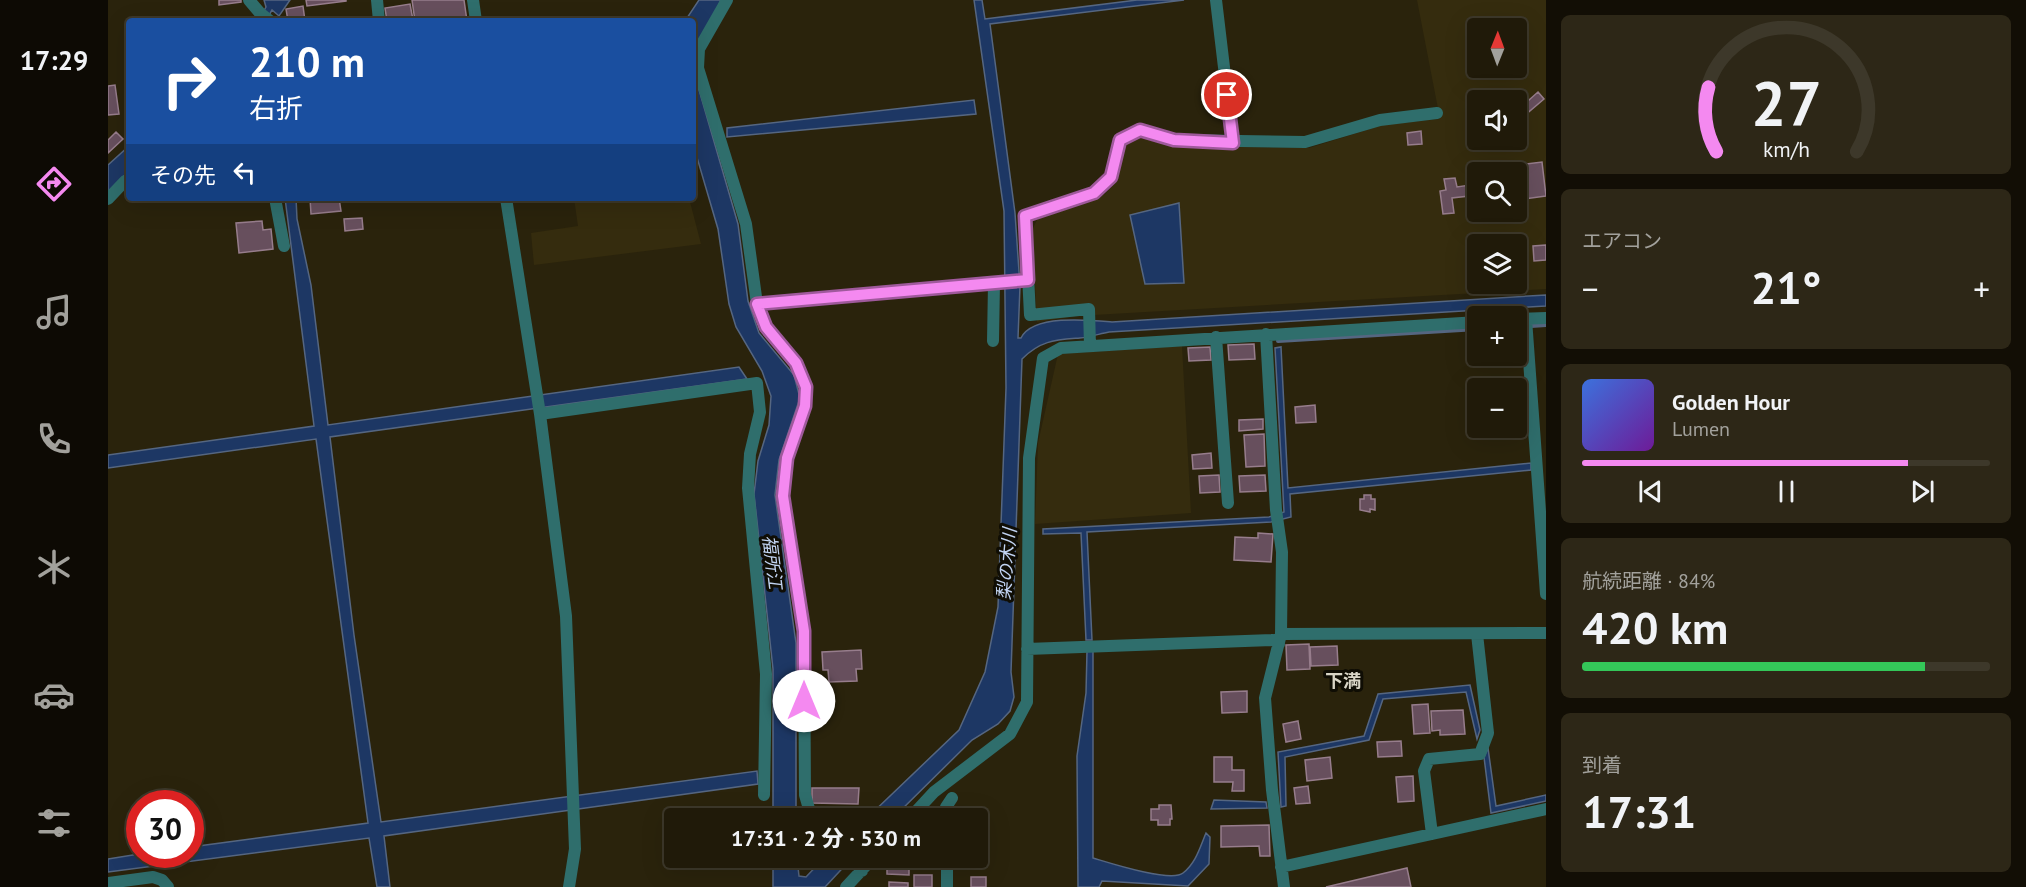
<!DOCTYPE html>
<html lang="ja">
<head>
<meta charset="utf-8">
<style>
  body { margin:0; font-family:"PT Sans","Noto Sans JP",sans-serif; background:#2d2717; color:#f1f3f6; height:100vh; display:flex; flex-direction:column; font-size:22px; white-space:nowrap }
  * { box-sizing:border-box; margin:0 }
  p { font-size:20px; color:#a2a19c }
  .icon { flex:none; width:33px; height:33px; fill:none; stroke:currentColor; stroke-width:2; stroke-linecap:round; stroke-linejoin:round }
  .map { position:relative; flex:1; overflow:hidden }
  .details { display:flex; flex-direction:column; gap:15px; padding:15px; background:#120e05; width:480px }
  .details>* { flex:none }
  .top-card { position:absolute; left:18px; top:18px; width:570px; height:183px; border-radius:6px; box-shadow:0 6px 24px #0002,0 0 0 2px #3d382a; background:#1a4fa0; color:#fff; overflow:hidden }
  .needle { width:39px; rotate:1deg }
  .buttons { position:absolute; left:1359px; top:18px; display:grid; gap:12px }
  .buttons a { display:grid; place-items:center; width:60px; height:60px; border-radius:6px; background:#201a09; box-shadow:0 6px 24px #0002,0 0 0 2px #3d382a; font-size:30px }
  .speed { position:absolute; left:18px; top:790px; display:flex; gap:12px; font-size:30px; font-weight:700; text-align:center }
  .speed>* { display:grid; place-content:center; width:78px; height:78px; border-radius:50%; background:#201a09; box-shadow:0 6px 24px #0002,0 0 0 2px #3d382a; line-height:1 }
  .speed .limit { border:9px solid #d22; background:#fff; color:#111 }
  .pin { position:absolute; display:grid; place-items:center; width:51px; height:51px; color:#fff; margin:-26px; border:3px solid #fff; border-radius:50%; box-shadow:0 2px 6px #0007 }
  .me { position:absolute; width:66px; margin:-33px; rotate:0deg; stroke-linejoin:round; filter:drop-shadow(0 0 4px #0008) }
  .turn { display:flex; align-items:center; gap:21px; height:126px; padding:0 24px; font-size:27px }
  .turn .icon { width:78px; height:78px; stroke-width:2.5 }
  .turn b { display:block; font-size:42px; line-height:51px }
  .then { display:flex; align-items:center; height:57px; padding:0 24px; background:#0003; gap:12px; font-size:22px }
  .big { font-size:45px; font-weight:800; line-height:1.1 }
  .details .widget { flex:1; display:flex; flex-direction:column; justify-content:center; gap:9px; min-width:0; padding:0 21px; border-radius:9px; background:#2d2717 }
  .details .dial { align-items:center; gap:0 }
  .dial svg { height:156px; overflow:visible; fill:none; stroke:#3d382a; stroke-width:7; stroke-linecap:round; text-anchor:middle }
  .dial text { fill:#f1f3f6; stroke:none }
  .song { display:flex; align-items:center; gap:18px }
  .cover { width:72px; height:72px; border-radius:9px; background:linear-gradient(135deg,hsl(220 70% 55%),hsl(280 70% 35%)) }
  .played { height:6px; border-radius:3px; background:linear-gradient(90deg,#f489f0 80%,#3d382a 80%) }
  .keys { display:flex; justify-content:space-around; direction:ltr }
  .heat { display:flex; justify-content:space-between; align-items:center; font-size:33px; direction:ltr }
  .charge { height:9px; border-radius:4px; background:linear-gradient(90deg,#34c759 84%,#3d382a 0) }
  .trip { position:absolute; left:556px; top:808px; width:324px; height:60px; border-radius:6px; background:#201a09; box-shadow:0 6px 24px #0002,0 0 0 2px #3d382a; font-weight:800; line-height:60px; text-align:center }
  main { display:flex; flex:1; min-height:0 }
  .tabs { display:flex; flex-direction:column; width:108px; justify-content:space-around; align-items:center; background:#0d0a04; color:#a2a19c }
  .tabs .icon { width:42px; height:42px }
  .tabs .selected { color:#f489f0 }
  .tabs b { font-size:27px; color:#f1f3f6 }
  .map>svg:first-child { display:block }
</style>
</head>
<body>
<main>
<nav class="tabs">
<b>17:29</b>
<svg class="icon selected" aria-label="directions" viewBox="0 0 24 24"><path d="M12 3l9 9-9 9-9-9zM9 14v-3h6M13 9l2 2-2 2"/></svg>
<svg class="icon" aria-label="music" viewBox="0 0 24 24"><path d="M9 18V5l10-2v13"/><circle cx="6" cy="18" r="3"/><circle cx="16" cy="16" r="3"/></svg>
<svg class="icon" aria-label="phone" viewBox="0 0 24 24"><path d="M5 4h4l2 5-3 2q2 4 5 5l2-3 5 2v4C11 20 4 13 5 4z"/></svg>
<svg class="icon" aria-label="climate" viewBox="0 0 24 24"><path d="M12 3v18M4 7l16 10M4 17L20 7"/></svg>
<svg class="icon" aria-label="car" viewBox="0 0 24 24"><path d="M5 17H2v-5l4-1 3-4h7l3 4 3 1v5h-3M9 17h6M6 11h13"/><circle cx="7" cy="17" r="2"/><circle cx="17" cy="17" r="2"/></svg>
<svg class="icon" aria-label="filters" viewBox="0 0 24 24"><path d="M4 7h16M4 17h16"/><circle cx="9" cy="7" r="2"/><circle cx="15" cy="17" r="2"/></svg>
</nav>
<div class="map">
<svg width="1438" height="887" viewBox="0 0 1438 887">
  <rect width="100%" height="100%" fill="#2a230c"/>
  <!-- built -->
  <path fill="#352c0e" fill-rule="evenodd" d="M1309,0h129v289l-470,27 -39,6 -5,-92 7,-14 66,-22 12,-13 8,-37 14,-7 31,9 139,2 74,-23 57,-6zM1370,28h38v40h-38zM1370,100h38v40h-38zM1370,172h38v40h-38zM1370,244h38v40h-38z
    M466,198h115l12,46 -167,21 -3,-32 47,-7z
    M1074,346l9,167 -156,11 3,-81 20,-89z"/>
  <!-- water -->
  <path fill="#1d3764" stroke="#556681" stroke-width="1.5" d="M156,0h26l-11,16 -7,-6 -6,11h-8l8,-14z
    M591,0h22l-28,60v-39h-8z
    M866,0h8l3,19 152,-19h47l-194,24 25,189 5,73 -2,52h3c12,-24 69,-18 91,-16l434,-27v11l-437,26c-10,2 -19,5 -29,6 -24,2 -39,2 -58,21l-11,313 3,25 -4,14 -12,13 -26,16 -80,79h-26l93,-89 26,-58 13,-65 8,-219 -2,-177z
    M585,69l45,155 10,77 11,32 35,42 6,23 -21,62 -4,35 21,148v176h-23v-150l-19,-175 4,-33 11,-36 2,-29 -9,-25 -26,-44 -7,-23 -11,-75 -25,-85z
    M866,100l2,14 -249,23v-9z
    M21,146v25l-21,21v-27z
    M177,198h11l1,21 14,66 17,140 411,-58 8,12 -417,58 24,198 27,187 376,-51 1,13 -374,52 6,51h-13l-8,-49 -261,34v-13l31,-5 51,1 1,-8 177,-24 -52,-384 -208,29v-13l206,-29z
    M1071,203l5,80 -39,1 -15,-69z
    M1173,347l7,141 243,-25v7l-241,24 1,23 -20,5 -184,10 5,108h-6l-5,-107 -38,1v-5l226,-12 15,-5 -9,-164z
    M979,651h6v207c17,5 78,25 90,15 13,-10 17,-26 23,-40l4,4 -1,27 -21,22 -86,-5 -3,6h-21l-1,-131 9,-63z
    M1362,685l10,45 -3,9 -11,-47 -83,7 -14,41 -84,17 1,49 -5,1 -3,-55 86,-16 14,-42z
    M1380,748l8,58 50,-11v6l-55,12 -7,-56z
    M1106,800l52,2 1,6 -56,1z
    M665,858h24l2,18 7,1 18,-19h28l-27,29h-52z"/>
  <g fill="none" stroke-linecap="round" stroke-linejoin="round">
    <!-- stream -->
    <path stroke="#556681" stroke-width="4" d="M1408,327l30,-2
      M1170,341l200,-12"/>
  </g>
  <!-- building -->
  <path fill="#674f5d" stroke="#977d8c" stroke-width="1.5" d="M111,0h22v2l-22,3z
    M198,0h40v1l-39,5z
    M304,0h52l3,21h-52z
    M302,4l3,16 -26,1 -2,-13z
    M195,6l2,15h-17l-2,-12z
    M7,85l4,29 -11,1v-29z
    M1430,92l6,7 -20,17 -5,-7z
    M1313,131l1,13 -14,1 -1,-12z
    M8,132l7,7 -15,14v-13z
    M1434,162l4,34 -22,3 -3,-18 -5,1v-10h-5l-1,-6z
    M1347,178l2,9 20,-3 1,11 -26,3 2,15 -11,1 -3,-23 6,-1 -2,-11z
    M202,198h29l2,13 -30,3z
    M254,218l1,11 -18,2 -1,-12z
    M154,221l1,9 8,-1 2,20 -34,4 -3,-30z
    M1438,245v15l-12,1 -1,-15z
    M1146,344l1,15 -26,1 -1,-15z
    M1102,347l1,13 -22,1 -1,-13z
    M1207,405l1,17 -20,1 -1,-16z
    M1155,419v10l-24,2v-11z
    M1156,434l1,32 -19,1 -2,-32z
    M1103,453l1,15 -19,1 -1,-14z
    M1111,475l1,17 -20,1 -1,-17z
    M1157,475l1,16 -26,1 -1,-16z
    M1256,495h7v4h4v11l-5,-1v3l-10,-2v-11h4z
    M1150,533l15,1 -2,28 -37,-2 1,-23 23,1z
    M1201,644l1,25 -23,1 -1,-25z
    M1229,646l1,19 -27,1 -1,-19z
    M753,650l1,19h-6l1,12 -28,1 -1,-12h-5l-1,-18z
    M1139,691v21l-25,1 -1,-21z
    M1320,704l2,29 -16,1 -2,-29z
    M1355,710l2,24 -25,1v-5l-8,1 -1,-20z
    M1190,721l3,18 -15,3 -3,-18z
    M1293,741l1,15 -24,1 -1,-15z
    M1106,757h18v13h12v21h-12l1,-9h-19z
    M1222,757l2,21 -25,3 -2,-21z
    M1305,776l1,25 -16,1 -2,-25z
    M1200,786l2,17 -14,1 -2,-16z
    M704,788h47l-1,16 -46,-1z
    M1051,805h12l1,14h-2v6h-12v-5h-7v-11h8z
    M870,822h8v17h-8z
    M1161,825l1,31h-10l-1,-10 -38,1v-21z
    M870,848h8v11h-21l13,-1z
    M784,858h17v17l-22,-1v-14h5z
    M806,858h24v3h-24z
    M1299,868l4,19h-85z
    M806,875h18v12h-18z
    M863,877h15v10h-15z
    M781,882l19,1v4h-19z"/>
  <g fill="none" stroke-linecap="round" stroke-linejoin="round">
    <!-- minor -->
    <path stroke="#2f6e6c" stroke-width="12" d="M141,0l11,13 10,8
      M269,0l2,21
      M365,0l3,21
      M619,0l-28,49 -1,19 48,156 11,80 9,23 30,36 10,24 -1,19 -18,52 -4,38 21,135 1,164 7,24
      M1108,0l17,143
      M167,198l9,48
      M398,198l34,216 26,202 9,233 -6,38
      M0,199l17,-18 4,-2
      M649,304l271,-24
      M1408,319l30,-1
      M1418,319l20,275
      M1158,334l10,176 6,42 -1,82 -16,64 7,92 12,97
      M1108,337l12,166
      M885,341l1,-58
      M982,346l-1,-37 -59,6 -5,-99 69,-23 17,-16 9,-37 20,-10 34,10 131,2 75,-22 57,-7
      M432,414l217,-31 3,29 -10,42 -2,34 18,186 -2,121
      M1173,634l265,-1
      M919,649l246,-9 6,4
      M801,819l25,-27 76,-58 17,-32 2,-244 14,-100 18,-10 417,-26
      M838,819v-12l6,-9
      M1324,834l-8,-63 5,-12 51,-5 8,-21 -11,-99
      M743,858l11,13
      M839,858v29
      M1173,867l265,-58
      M0,883l45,-6 9,3 6,7
      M738,887l27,-29"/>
  </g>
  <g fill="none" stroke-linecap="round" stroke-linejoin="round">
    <defs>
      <path id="route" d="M696,701v-70l-21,-135 4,-38 18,-52 1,-19 -10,-24 -30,-36 -9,-23 271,-24 -3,-64 69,-23 17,-16 9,-37 20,-10 34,10 59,3 -6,-48"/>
    </defs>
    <!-- route casing -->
    <use href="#route" stroke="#9f599c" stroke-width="15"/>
    <!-- route -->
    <use href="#route" stroke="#f489f0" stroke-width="10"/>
  </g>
  <g text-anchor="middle" stroke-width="6" stroke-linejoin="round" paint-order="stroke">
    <!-- water labels -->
    <g font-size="18" font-style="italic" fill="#c1d3f1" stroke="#0f0d04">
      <text transform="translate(664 562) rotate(83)" y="6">福所江</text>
      <text transform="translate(899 564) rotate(-85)" y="6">梨の木川</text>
    </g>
    <!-- neighbourhood labels -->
    <g font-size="18" font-weight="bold" fill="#d8d4c6" stroke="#0f0d04">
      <text x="1235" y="687">下満</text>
    </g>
  </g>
</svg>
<div class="buttons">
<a><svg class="needle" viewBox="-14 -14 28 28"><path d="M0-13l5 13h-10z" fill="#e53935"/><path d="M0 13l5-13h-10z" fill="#a2a19c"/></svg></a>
<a><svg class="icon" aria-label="sound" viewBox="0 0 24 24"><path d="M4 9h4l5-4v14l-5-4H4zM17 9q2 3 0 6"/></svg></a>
<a><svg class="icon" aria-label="search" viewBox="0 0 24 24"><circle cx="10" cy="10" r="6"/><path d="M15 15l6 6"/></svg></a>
<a><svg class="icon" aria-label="layers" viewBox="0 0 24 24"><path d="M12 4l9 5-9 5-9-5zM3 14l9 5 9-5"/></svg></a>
<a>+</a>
<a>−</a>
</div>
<div class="speed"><div class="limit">30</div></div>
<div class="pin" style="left:1119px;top:95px;background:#d93025"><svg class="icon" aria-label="arrive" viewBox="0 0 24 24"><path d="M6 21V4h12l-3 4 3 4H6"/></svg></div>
<svg class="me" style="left:696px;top:701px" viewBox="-20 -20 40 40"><circle r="19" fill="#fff"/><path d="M0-13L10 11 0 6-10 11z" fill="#f489f0"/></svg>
<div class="trip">17:31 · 2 分 · 530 m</div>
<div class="top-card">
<div class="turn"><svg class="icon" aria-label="right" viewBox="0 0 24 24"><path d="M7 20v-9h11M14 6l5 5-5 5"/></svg><div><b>210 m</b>右折</div></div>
<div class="then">その先<svg class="icon" aria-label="left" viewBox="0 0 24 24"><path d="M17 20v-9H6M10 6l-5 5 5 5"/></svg></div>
</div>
</div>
<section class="details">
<div class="widget dial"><svg viewBox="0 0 100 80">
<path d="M14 69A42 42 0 1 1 86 69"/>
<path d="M14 69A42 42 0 0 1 10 36" stroke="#f489f0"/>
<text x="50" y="56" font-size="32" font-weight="700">27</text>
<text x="50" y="72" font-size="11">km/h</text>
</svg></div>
<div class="widget"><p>エアコン</p>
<div class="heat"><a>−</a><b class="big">21°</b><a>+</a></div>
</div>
<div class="widget">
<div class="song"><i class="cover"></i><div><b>Golden Hour</b><p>Lumen</p></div></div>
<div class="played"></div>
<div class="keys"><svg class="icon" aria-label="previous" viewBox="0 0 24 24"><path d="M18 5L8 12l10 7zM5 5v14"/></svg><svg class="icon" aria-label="pause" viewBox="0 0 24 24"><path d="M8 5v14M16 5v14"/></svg><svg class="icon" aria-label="next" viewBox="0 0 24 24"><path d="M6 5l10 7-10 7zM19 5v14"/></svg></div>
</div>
<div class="widget"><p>航続距離 · 84%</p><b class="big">420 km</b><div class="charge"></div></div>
<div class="widget"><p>到着</p><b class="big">17:31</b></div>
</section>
</main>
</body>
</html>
